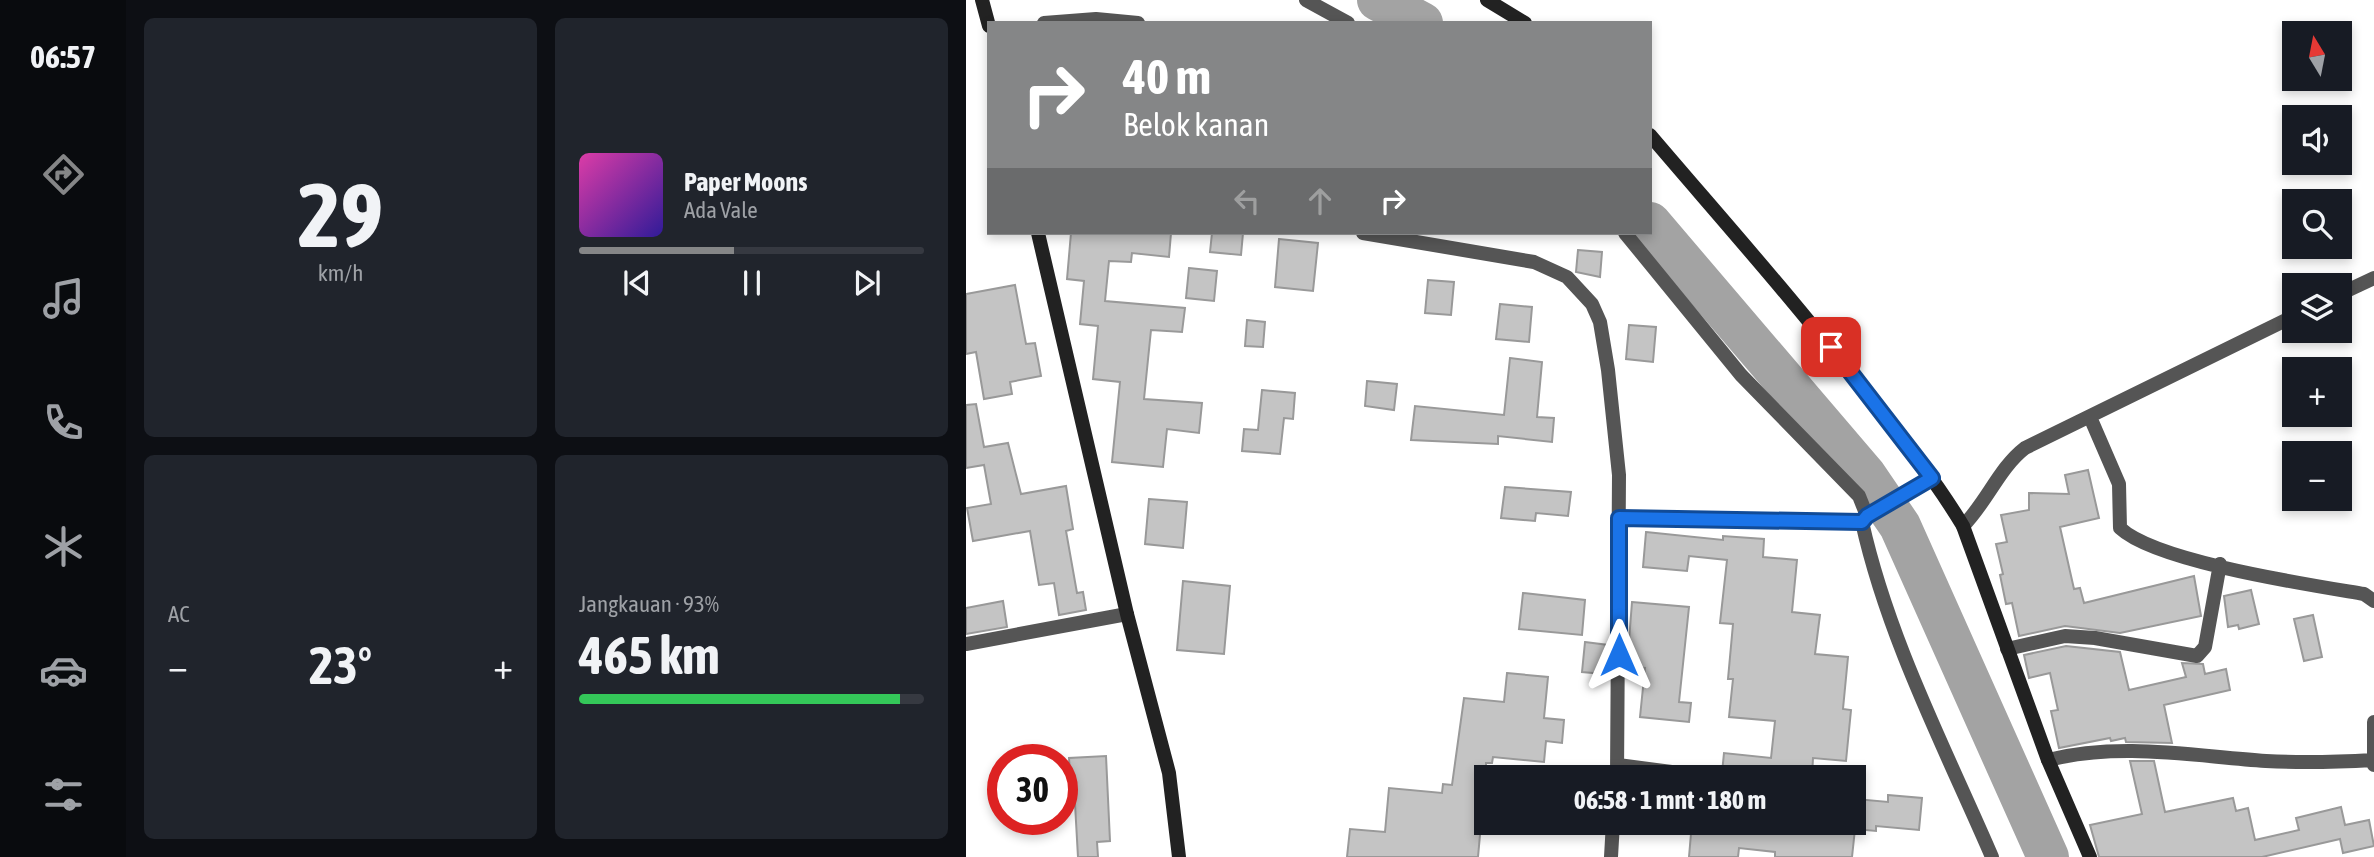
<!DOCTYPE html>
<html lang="id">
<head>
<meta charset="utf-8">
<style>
  body { margin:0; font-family:"Asap Condensed",sans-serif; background:#20242c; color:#f1f3f6; height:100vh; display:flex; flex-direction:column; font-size:26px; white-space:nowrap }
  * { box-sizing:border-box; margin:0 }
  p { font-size:23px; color:#9ea1a6 }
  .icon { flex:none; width:38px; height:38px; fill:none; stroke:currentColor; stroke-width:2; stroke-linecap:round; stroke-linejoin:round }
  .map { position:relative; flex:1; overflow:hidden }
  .details { display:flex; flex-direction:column; gap:18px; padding:18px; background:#0d0f14; width:840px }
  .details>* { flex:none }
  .banner { position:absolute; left:21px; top:21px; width:665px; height:214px; border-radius:0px; box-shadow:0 4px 10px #0003; background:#858687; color:#fff; overflow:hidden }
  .needle { width:46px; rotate:350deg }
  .tools { position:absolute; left:1316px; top:21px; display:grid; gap:14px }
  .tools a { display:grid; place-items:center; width:70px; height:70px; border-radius:0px; background:#171b24; box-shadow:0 4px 10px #0003; font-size:35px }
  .speed { position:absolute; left:21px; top:744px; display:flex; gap:14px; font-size:35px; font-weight:700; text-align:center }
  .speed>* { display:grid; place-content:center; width:91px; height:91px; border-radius:50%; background:#171b24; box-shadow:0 4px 10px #0003; line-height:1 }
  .speed .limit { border:10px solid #d22; background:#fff; color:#111 }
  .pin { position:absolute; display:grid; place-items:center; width:60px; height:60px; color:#fff; margin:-30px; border-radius:14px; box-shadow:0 4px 10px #0006 }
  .me { position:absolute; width:77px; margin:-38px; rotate:0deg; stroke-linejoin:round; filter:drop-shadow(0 0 5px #0008) }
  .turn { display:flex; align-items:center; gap:24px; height:147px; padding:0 21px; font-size:32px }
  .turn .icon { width:91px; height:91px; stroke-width:2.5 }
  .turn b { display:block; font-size:49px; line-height:60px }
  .lanes { display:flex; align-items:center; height:66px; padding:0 21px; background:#0003; justify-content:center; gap:35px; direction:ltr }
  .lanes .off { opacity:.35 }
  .big { font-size:52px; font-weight:700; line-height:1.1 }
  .details .widget { flex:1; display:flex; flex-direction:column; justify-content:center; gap:10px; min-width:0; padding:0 24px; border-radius:10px; background:#20242c }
  .details .dial { align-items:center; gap:0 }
  .dial b { font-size:91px; line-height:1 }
  .song { display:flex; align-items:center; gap:21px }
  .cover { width:84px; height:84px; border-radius:10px; background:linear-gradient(135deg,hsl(320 70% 55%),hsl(250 70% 35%)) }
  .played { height:7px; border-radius:4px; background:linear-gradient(90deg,#858687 45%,#363941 45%) }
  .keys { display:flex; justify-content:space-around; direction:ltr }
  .heat { display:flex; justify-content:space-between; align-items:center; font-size:38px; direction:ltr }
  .charge { height:10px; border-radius:5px; background:linear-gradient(90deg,#34c759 93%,#363941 0) }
  .details .tiles { flex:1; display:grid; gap:18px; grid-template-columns:repeat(2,1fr) }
  .trip { position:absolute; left:508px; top:765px; width:392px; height:70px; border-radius:0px; background:#171b24; box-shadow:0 4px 10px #0003; font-weight:700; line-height:70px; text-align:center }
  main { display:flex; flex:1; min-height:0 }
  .menu { display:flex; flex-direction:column; width:126px; justify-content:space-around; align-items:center; background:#090b0e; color:#9ea1a6 }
  .menu .icon { width:49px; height:49px }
  .menu .on { color:#858687 }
  .menu b { font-size:32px; color:#f1f3f6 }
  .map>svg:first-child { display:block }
</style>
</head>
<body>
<main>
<nav class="menu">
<b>06:57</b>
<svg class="icon on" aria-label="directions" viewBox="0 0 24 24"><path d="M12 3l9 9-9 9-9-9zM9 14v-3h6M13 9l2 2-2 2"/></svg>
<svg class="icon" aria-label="music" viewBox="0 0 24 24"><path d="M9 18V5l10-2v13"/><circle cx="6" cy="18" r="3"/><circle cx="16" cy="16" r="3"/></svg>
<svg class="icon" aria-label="phone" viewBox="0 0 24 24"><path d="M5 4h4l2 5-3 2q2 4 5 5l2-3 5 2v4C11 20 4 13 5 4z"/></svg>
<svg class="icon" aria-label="climate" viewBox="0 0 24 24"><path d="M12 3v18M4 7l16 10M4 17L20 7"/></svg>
<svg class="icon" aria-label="car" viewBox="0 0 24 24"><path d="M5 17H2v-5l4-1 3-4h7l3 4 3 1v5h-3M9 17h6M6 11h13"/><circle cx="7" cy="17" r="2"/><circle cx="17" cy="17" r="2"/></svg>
<svg class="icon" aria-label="filters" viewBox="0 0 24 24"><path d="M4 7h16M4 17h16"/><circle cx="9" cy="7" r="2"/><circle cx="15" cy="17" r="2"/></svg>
</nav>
<section class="details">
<div class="tiles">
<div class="widget dial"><b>29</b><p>km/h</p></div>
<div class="widget">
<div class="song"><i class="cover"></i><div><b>Paper Moons</b><p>Ada Vale</p></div></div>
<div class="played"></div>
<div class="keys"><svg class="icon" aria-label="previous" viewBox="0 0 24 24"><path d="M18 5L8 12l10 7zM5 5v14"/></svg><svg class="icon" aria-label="pause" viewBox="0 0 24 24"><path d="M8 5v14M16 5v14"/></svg><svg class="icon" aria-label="next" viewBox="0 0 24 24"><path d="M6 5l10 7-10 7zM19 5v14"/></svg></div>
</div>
<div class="widget"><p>AC</p>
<div class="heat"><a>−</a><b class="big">23°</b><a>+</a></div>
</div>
<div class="widget"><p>Jangkauan · 93%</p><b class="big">465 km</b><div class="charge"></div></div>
</div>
</section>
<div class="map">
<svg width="1408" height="857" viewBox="0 0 1408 857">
  <rect width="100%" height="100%" fill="#fff"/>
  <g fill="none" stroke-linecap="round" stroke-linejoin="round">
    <!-- river -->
    <path stroke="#a3a3a3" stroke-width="42" d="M412,0l44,23
      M684,223l216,253 34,50 148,331"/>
  </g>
  <!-- building -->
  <path fill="#c4c4c4" stroke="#999" stroke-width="2" d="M105,233h100l-2,24 -37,-4 -1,9 -22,-1 -4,40 80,7 -3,24 -31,-2 -7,69 58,4 -3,30 -32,-4 -4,38 -51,-5 8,-80 -27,-3 5,-53 -18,-2 4,-43 -17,-2z
    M246,233h31l-2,22 -31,-3z
    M313,239l39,4 -5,48 -38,-4z
    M612,250l24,2 -2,25 -24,-5z
    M223,268l28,3 -3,30 -28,-3z
    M462,280l26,2 -3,33 -26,-2z
    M49,285l11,59 9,-1 6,33 -31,6 2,12 -28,5 -8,-47 -10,2v-60z
    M534,304l32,3 -3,35 -33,-3z
    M281,320l18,2 -2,25 -18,-1z
    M663,325l27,2 -3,35 -27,-3z
    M544,358l32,4 -5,55 17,1 -2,24 -54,-6v8l-87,-4 4,-34 89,9z
    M401,381l30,3 -3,26 -29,-4z
    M296,390l33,3 -2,26 -9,-1 -4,36 -38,-3 2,-22 14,1z
    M10,404l8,43 24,-4 13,51 45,-8 7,43 -7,2 11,62 6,-1 3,18 -27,5 -5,-32 -15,2 -9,-54 -57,10 -6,-33 24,-4 -7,-39 -18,3v-63z
    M1122,470l11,48 -39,9 14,62 6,-1 4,15 110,-27 7,40 -81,17 -55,-7 -46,10 -7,-33 -6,1 -6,-29 3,-1 -7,-30 11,-2 -6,-27 28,-5v-17l40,1 -4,-19z
    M539,487l66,5 -3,24 -32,-3 -1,8 -34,-3z
    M183,499l38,3 -4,46 -38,-4z
    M680,532l77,8v-4l41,3 -1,18 34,3 -5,52 28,3 -5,39 33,3 -5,52 8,1 -5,51 -33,-3 -1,19 -90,-4 2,-20 47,5 4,-37 -46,-4 4,-38h-5l5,-55 -13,-1 7,-63 -38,-4 -2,15 -44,-4z
    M217,581l47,5 -6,68 -47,-4z
    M1285,590l8,34 -20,5 -1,-4 -10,2 -4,-31z
    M557,593l62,7 -3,35 -63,-6z
    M37,601l4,26 -41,7v-26z
    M666,602l57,5 -10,95 12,1 -2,19 -49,-5 5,-49 -18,-1z
    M1347,615l9,42 -18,4 -10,-42z
    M619,642l23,3v20l-3,-1 -1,10 -22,-2z
    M1100,646l54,6 9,38 57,-13 -4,-14 21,1 2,10 21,-5 4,21 -66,15 8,38 -46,-1 -1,-4 -14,3 -1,-3 -51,10 -8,-37 7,-1 -8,-37 -21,5 -5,-23z
    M541,673l41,4 -4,41 20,2 -2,23 -16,-2 -2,21 -51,-5 -1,6h-6v61h-5l-3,33h-131l3,-28 35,3 4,-44 53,5 1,-9 9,1 12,-87 40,4z
    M140,756l4,85 -13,1 1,15h-20l-4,-71h-3l-2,-28z
    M1164,761h24l11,51 68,-14 3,13 12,-3 7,32 44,-10 -3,-12 45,-11 4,18 24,-5 5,26 -31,7 -3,-14 -78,18h-163l-9,-32 52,-11z
    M922,795l34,3 -3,32 -43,-4v5l-21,-2 -3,28h-77v-5l-36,-4 -1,9h-49l3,-35h162l2,-23 32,3z"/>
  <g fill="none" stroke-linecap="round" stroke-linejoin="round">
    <!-- street -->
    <path stroke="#555" stroke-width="14" d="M340,0l42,23
      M78,23l52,-4 42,4
      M397,233l171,29 33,15 25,27 8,18 8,48 11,105 -2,302
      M659,233l116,142 118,121 8,20
      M1374,294l34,-16
      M1124,417l29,67 1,44c36,34 191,57 244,66l10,7
      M966,478l-65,38 -5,6c26,117 83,226 130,335
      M653,518l243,4
      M997,526c24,-24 36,-58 62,-78l269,-132
      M0,644l161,-30
      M1041,649l58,-13 30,2 102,18 8,-9 15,-83
      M1408,722v43
      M1082,760c73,-18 144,-4 218,1 36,2 72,1 107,-1
      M652,765l92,12
      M645,857l2,-35"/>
    <!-- secondary -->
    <path stroke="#222" stroke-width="14" d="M16,0l7,26
      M521,0l38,23
      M684,135c75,88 152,174 222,266 32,40 64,80 91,125l85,234 42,97
      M72,233l89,381 42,159 10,84"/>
  </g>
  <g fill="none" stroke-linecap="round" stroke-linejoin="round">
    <defs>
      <path id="route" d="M653,655v-137l243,4 5,-6 65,-38 -101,-131"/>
    </defs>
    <!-- route casing -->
    <use href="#route" stroke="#114b97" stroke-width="18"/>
    <!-- route -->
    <use href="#route" stroke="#1a73e8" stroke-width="12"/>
  </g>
</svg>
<div class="tools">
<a><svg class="needle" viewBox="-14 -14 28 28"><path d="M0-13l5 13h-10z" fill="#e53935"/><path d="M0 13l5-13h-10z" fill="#9ea1a6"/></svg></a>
<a><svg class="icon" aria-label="sound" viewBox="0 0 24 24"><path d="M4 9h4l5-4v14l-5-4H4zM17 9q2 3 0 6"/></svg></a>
<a><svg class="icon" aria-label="search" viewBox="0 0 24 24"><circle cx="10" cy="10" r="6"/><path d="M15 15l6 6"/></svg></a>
<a><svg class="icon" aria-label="layers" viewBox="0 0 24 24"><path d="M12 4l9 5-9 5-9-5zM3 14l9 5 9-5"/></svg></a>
<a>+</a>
<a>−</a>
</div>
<div class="speed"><div class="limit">30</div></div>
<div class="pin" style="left:865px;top:347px;background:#d93025"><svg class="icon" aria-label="arrive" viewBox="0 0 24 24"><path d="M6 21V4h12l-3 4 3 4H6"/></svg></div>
<svg class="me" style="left:653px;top:655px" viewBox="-20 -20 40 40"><path d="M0-17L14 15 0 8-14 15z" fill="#1a73e8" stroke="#fff" stroke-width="4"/></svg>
<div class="trip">06:58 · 1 mnt · 180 m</div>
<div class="banner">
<div class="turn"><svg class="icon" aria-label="right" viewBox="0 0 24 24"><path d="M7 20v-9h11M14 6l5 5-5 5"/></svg><div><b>40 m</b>Belok kanan</div></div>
<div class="lanes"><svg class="icon off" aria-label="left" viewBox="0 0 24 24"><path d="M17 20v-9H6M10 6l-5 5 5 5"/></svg><svg class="icon off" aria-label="ahead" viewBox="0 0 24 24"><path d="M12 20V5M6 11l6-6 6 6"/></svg><svg class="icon" aria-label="right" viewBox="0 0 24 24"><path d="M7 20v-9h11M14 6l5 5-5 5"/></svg></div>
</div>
</div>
</main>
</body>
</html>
